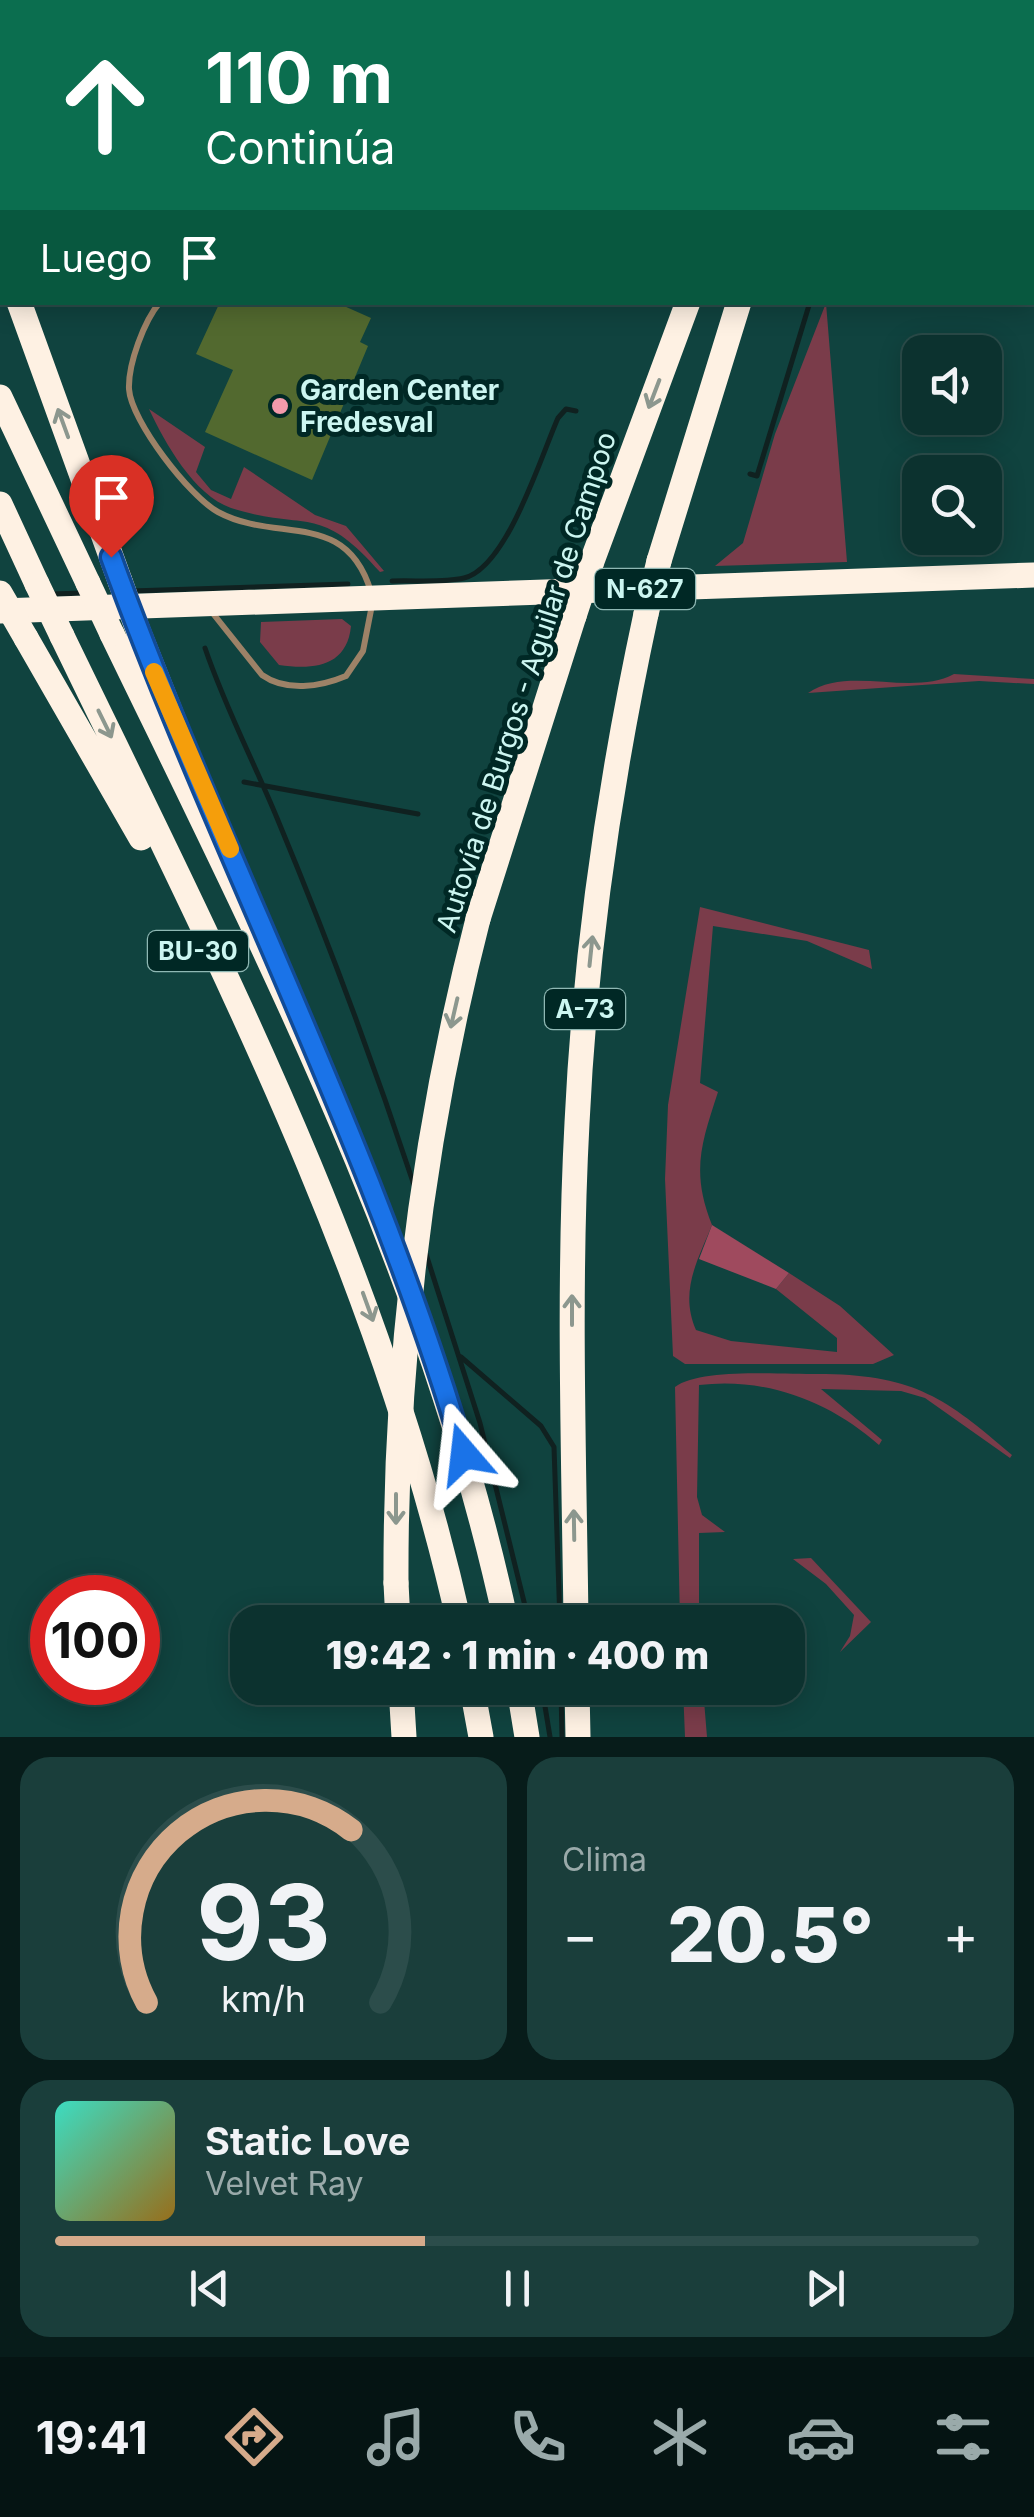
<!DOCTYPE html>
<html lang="es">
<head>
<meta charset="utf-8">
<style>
  body { margin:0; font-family:Inter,sans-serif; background:#1a3e3b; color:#f1f3f6; height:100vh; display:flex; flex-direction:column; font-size:38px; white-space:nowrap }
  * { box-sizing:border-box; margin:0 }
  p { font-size:32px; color:#9aaaaa }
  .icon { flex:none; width:55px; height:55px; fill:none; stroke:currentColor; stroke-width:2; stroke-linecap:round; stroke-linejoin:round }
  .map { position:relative; height:1737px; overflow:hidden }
  .panel { display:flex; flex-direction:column; gap:20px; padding:20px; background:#071c1a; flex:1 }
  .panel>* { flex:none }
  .banner { position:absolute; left:0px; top:0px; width:1035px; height:305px; box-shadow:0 5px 25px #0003,0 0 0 2px #2c4d4b; background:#0b6e4f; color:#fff; overflow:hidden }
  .controls { position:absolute; left:902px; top:335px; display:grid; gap:20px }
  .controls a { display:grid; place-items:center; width:100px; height:100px; border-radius:20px; background:#0c322f; box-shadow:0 5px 25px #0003,0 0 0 2px #2c4d4b; font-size:50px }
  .speed { position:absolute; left:30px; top:1575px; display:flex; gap:20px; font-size:50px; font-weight:700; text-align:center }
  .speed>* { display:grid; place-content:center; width:130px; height:130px; border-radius:50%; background:#0c322f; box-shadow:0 5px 25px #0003,0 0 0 2px #2c4d4b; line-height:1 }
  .speed .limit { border:15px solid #d22; background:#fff; color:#111 }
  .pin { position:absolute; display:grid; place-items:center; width:85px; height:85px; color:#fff; margin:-102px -42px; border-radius:50% 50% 50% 0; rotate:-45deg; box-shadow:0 0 10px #0007 }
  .pin .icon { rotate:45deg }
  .me { position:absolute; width:110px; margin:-55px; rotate:343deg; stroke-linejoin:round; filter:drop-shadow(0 0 8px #0008) }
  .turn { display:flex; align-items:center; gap:35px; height:210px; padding:0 40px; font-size:45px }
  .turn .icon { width:130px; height:130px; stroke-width:2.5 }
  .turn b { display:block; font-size:70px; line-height:85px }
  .then { display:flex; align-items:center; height:95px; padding:0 40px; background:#0003; gap:20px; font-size:38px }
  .big { font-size:75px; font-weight:800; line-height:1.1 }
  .panel .tile { flex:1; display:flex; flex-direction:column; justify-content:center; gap:15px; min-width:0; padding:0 35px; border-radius:30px; background:#1a3e3b }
  .panel .dial { align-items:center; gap:0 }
  .dial svg { height:260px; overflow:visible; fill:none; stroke:#2c4d4b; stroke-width:7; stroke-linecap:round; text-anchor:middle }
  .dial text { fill:#f1f3f6; stroke:none }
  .song { display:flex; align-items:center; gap:30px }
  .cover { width:120px; height:120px; border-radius:15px; background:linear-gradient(135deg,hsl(170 70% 55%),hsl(40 70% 35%)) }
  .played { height:10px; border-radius:5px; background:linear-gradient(90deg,#d6ab8b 40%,#2c4d4b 40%) }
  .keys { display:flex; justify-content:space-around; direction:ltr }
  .heat { display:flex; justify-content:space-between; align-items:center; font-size:55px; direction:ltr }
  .panel .tiles { flex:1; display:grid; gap:20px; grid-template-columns:1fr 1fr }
  .tile:last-child { grid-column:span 2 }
  .trip { position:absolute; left:230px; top:1605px; width:575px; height:100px; border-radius:30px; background:#0c322f; box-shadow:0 5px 25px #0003,0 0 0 2px #2c4d4b; font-weight:800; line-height:100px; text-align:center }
  .tab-bar { display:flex; height:160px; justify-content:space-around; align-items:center; background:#051413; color:#9aaaaa }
  .tab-bar .icon { width:70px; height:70px }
  .tab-bar .active { color:#d6ab8b }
  .tab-bar b { font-size:45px; color:#f1f3f6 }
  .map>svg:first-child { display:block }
</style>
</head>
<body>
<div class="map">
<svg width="1034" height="1737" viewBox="0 0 1034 1737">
  <rect width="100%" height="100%" fill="#10433f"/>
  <!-- green -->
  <path fill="#7a3c4a" d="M826,303l21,259 -132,4 28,-23 32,-109z
    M149,409l56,38 -9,25 15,18 20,9 13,-32 71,48 31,11 38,45 -4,1c-61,-70 -74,-40 -149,-64 -37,-13 -66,-65 -82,-99z
    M342,619l9,7c-4,41 -38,44 -72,39l-19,-23 1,-20z
    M954,674l80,5v5l-55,-3 -171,12c40,-28 103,4 146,-19z
    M700,907l169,43 3,19 -65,-28 -94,-15 -13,157 18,9c-17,52 -27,80 -6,133 -14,35 -33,66 -16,105l35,11 106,11v-14l-61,-49 13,-16 51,33 54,49 -21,9h-188l-12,-8 -8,-177 3,-74z
    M826,1374c89,2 120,24 186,81l-2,3 -85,-60 -24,-7 -80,-2 61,51 -3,5c-50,-44 -113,-68 -180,-60l-2,112 5,18 23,17 -26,1v89h-19l-5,-235c26,-20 116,-12 151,-13z
    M811,1558l60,64 -31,30 10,-16 4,-21 -28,-31 -33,-25z
    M683,1688h20l4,49h-22z"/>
  <!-- forest -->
  <path fill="#9f4a5e" d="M712,1225l77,48 -13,16 -77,-30z"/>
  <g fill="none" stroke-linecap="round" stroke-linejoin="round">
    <!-- stream -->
    <path stroke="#102120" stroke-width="5" d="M750,474l7,2 53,-174
      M392,581c23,-1 50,2 72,-3 43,-10 77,-122 94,-160l8,-9 10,2
      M131,591l217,-7
      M51,594l34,-1
      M205,648c20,59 48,112 72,170 50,120 96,243 137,367
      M244,782l174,32
      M426,1254l54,169 49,199
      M461,1357l80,69 13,21 6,175
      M542,1688l8,49
      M561,1688l1,49"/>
  </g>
  <!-- building -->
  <path fill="#52692f" d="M220,302h115l36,16 -11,24 8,4 -56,134 -107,-48 28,-62 -37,-16z"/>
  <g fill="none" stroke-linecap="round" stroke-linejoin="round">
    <!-- lane -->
    <path stroke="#9d8267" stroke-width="6" d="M160,302c-16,19 -32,62 -31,87 2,32 61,108 89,123 59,32 128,-4 153,80
      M211,611l51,64c24,17 58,12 84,1l17,-25 9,-46"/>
    <!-- highway -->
    <path stroke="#fef1e3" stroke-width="25" d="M871,0l17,2
      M810,2l1,-2
      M1032,10h2
      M0,252l2,7
      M19,302l101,279
      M0,397l88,186
      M0,504l37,80
      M659,561l80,-259
      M591,564l97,-262
      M0,611l1034,-36
      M139,633l51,128
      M112,634c155,320 319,638 394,988
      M62,636c155,320 319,637 397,986
      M26,638l115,200
      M478,919l96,-303
      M396,1583l2,39
      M576,1622c-2,-166 -8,-332 1,-499 8,-171 33,-342 69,-509
      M401,1688l3,49
      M472,1688l9,49
      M519,1688l8,49
      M577,1688l1,49"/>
    <!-- highway-bridge -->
    <path stroke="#fef1e3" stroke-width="25" d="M120,581l19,52
      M88,583l24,51
      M37,584l25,52
      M0,593l26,45
      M646,614l13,-53
      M574,616l17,-52
      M396,1583c-1,-226 26,-446 82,-664"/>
  </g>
  <!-- one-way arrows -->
  <defs><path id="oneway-shaft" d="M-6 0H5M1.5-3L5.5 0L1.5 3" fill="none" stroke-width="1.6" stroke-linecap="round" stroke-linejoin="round" transform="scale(2.5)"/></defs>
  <g stroke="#8c978e">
    <use href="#oneway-shaft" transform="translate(654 394) rotate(111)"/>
    <use href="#oneway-shaft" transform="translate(63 423) rotate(-110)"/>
    <use href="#oneway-shaft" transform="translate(105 724) rotate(64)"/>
    <use href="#oneway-shaft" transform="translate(591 951) rotate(-84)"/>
    <use href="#oneway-shaft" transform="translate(454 1013) rotate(103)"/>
    <use href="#oneway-shaft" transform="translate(368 1307) rotate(70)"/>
    <use href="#oneway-shaft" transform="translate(572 1310) rotate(-90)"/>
    <use href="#oneway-shaft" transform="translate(396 1509) rotate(90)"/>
    <use href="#oneway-shaft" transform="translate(574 1525) rotate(-91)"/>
  </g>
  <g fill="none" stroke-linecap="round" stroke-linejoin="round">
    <defs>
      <path id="route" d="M111,557c110,302 262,587 353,897"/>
    </defs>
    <!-- route casing -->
    <use href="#route" stroke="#114b97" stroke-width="25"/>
    <!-- route -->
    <use href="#route" stroke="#1a73e8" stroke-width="18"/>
    <!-- slow -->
    <path stroke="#f59e0b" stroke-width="18" d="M154,672l76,177"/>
  </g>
  <!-- markers -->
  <circle fill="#f39aab" stroke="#002825" stroke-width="4" cx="280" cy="406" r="10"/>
  <g text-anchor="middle" stroke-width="10" stroke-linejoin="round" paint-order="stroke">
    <!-- shield labels -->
    <g fill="#002825" stroke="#8fb8b4" stroke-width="2.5">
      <rect x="595" y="569" width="100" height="40" rx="8"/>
      <rect x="148" y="931" width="100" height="40" rx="8"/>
      <rect x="545" y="989" width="80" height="40" rx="8"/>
    </g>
    <g font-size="25" font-weight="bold" fill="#ccf6f1">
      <text x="645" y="598">N-627</text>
      <text x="198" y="960">BU-30</text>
      <text x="585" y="1018">A-73</text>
    </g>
    <!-- poi labels -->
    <g font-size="28" font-weight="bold" fill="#ccf6f1" stroke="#002825" text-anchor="start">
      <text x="300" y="400">Garden Center<tspan x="300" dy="32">Fredesval</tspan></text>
    </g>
    <!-- street labels -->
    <g font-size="28" fill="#ccf6f1" stroke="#002825">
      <text transform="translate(526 682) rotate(-72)" y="10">Autovía de Burgos - Aguilar de Campoo</text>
    </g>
  </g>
</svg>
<div class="controls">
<a><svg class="icon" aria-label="sound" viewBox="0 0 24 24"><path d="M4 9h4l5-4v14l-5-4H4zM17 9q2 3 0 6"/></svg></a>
<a><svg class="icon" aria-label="search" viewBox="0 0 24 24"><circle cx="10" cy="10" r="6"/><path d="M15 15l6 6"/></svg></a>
</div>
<div class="speed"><div class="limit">100</div></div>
<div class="pin" style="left:111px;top:557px;background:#d93025"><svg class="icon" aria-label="arrive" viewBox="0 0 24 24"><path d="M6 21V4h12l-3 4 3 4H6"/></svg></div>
<svg class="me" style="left:464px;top:1454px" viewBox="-20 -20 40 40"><path d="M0-17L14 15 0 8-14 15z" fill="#1a73e8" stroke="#fff" stroke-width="4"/></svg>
<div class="trip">19:42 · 1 min · 400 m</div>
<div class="banner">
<div class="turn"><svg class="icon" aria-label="ahead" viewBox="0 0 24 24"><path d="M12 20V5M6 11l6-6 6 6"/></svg><div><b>110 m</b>Continúa</div></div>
<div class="then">Luego<svg class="icon" aria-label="arrive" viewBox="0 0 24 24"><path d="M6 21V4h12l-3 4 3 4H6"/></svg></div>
</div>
</div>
<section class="panel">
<div class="tiles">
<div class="tile dial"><svg viewBox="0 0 100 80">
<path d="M14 69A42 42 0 1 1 86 69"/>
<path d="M14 69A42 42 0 0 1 77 16" stroke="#d6ab8b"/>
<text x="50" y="56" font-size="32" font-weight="700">93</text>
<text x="50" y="72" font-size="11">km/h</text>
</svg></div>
<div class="tile"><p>Clima</p>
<div class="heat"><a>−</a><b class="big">20.5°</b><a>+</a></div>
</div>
<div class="tile">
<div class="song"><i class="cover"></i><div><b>Static Love</b><p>Velvet Ray</p></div></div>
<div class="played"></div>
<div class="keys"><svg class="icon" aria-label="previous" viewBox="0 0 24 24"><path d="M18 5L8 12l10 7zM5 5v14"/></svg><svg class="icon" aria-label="pause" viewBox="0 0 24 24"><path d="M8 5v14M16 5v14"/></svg><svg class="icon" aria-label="next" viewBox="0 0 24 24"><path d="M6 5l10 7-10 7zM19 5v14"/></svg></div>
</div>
</div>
</section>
<nav class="tab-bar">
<b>19:41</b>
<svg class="icon active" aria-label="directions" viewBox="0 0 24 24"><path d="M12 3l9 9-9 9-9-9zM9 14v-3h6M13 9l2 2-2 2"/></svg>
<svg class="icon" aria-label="music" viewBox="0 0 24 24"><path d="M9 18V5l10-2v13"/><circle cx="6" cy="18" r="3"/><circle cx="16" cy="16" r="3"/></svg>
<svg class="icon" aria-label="phone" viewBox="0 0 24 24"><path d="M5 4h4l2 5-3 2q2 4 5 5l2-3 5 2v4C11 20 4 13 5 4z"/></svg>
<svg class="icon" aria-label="climate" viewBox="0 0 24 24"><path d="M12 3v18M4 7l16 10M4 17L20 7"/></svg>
<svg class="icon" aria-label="car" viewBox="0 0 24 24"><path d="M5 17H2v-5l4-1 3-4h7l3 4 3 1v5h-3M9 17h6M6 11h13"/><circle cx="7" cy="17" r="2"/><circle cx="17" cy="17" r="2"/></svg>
<svg class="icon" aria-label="filters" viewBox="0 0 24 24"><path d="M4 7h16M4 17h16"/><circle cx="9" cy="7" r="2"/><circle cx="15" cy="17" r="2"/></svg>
</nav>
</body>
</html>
